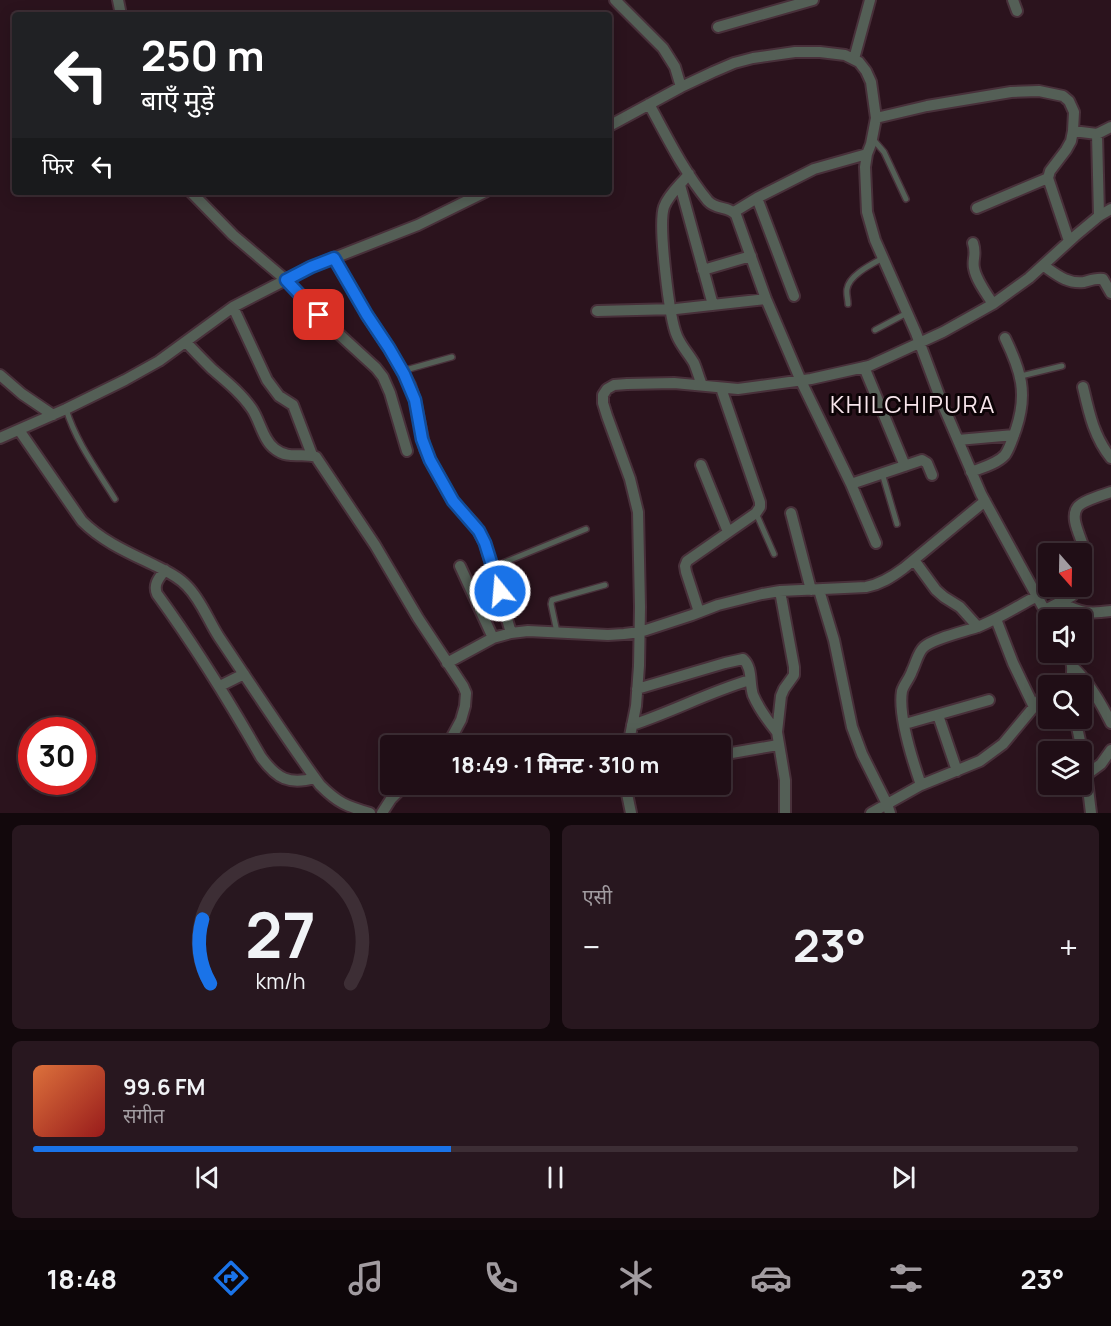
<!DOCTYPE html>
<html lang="hi">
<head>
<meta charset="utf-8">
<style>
  body { margin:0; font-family:Manrope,"Noto Sans Devanagari",sans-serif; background:#28171f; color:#f1f3f6; height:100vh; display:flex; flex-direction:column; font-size:22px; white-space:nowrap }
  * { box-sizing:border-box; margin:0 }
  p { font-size:20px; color:#a29ca1 }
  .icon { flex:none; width:33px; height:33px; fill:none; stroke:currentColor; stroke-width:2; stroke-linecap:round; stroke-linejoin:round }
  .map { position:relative; height:813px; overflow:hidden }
  .panel { display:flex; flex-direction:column; gap:12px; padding:12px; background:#12080c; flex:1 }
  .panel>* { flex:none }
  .guide { position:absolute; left:12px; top:12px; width:600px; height:183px; border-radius:6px; box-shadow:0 3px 15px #0003,0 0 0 2px #3d2e35; background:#202124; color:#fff; overflow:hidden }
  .needle { width:39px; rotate:160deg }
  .controls { position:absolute; left:1038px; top:543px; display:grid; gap:12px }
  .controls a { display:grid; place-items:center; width:54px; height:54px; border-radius:6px; background:#200e16; box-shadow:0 3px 15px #0003,0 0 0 2px #3d2e35; font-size:30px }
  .speed { position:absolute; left:18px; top:717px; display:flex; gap:12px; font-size:30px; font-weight:700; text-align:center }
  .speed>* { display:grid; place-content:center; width:78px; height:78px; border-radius:50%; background:#200e16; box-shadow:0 3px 15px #0003,0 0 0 2px #3d2e35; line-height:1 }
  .speed .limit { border:9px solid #d22; background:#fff; color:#111 }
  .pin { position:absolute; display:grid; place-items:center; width:51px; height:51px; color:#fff; margin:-26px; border-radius:12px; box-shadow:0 3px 9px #0006 }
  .me { position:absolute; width:66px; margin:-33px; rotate:343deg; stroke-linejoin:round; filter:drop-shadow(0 0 4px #0008) }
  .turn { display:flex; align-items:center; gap:21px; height:126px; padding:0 30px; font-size:27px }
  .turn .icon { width:78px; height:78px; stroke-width:2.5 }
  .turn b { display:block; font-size:42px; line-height:51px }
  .then { display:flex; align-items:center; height:57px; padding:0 30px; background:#0003; gap:12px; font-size:22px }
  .big { font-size:45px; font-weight:700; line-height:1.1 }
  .panel .tile { flex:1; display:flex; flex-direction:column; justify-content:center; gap:9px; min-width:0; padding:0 21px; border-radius:9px; background:#28171f }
  .panel .dial { align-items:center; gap:0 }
  .dial svg { height:156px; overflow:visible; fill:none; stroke:#3d2e35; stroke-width:7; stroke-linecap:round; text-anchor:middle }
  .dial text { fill:#f1f3f6; stroke:none }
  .song { display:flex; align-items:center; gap:18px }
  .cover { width:72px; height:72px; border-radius:9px; background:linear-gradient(135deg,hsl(20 70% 55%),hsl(0 70% 35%)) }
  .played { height:6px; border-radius:3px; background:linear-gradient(90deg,#1a73e8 40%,#3d2e35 40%) }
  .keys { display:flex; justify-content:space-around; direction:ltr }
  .heat { display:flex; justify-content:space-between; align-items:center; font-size:33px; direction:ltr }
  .panel .tiles { flex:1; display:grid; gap:12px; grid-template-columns:1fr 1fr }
  .tile:last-child { grid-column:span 2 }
  .trip { position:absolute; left:380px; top:735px; width:351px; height:60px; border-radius:6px; background:#200e16; box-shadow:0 3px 15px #0003,0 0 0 2px #3d2e35; font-weight:700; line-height:60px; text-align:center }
  .tab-bar { display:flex; height:96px; justify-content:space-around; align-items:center; background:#0d0609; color:#a29ca1 }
  .tab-bar .icon { width:42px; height:42px }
  .tab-bar .on { color:#1a73e8 }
  .tab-bar b { font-size:27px; color:#f1f3f6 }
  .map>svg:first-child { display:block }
</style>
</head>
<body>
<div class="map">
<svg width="1111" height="813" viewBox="0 0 1111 813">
  <rect width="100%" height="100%" fill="#2b131d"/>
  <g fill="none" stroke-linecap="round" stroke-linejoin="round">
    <defs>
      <path id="lane" d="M872,138l12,14 22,47
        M848,304c0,-5 -2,-10 -1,-15 2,-14 25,-25 36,-31
        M875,330l32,-17
        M402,371l50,-14
        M1021,376l41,-10
        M66,409c10,33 31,61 49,90
        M882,473l15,51
        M756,513l18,41
        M493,567l93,-38
        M557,632l-6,-28 1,-4 53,-15"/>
      <path id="street" d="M118,0l3,15
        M615,0l48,48 12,19 6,20
        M1013,0l4,11
        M718,27l95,-27
        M854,59l16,-59
        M649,104c18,33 35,68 59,97 8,9 21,5 28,14l30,84 35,82 50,103 25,59
        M876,118l51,-12 84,-14 28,-1 24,5 6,5 5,11 -1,19 -2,10 -5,9 -16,21 -2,7 21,63
        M609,126l72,-39 32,-15 21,-9 19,-5 42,-6h25l25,3 14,7 7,9 5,11 5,36 -5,26 -4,10 -2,13 2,45 8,28 41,93 26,70 39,91 69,126
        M1073,131l24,3 14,-7
        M1097,134l2,82
        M689,174c-8,10 -21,21 -25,33 -6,17 5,111 13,129 4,10 12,18 17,27 3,7 5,15 8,22
        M680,185l33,120
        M191,192l42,43 53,45 42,44 48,44 7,9 7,16 17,58
        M757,198l37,98
        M977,208l71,-30
        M734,212l23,-14 57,-29 53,-15
        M973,243c4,12 -1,16 1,25 2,12 12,25 19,36
        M334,258l33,57 22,33 21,37 5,15 10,49 5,11 23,41 22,24 10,18 26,90
        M1044,266c13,9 23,18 40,16 7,-2 13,-4 19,-3l8,14
        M703,270l48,-14
        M233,307l34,73 12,16 14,9 19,50
        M597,311l79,-2 90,-10
        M186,342c8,9 17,18 26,27 14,12 29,24 40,40 8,12 11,31 23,40 14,11 27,3 41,8l59,88 43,73 45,68 3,7 -1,13 -4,14 -14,26
        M864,367l41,99
        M0,375l22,19 31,21
        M1083,387c6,26 11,50 28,71
        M19,430l63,91c20,20 45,31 70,43 12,6 26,12 35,22 14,14 21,34 32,51 33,49 66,100 101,148 18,18 26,21 50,28
        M0,438l66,-29 59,-29 34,-19 74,-54 78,-40 107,-42 67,-33
        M958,440l56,-5
        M701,465l27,67
        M971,472c10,-4 26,-8 34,-17 5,-7 8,-18 11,-26 12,-36 5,-58 -11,-91
        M851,484l71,-24 5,3 5,12
        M791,513l20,77
        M914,560l22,30 8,7 16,10 18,20
        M460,566l33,72
        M165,570c-6,8 -12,14 -8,24 38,52 72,107 104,163 16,22 28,28 54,21
        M1082,582c3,-9 4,-19 3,-28 -1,-13 -16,-34 -8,-46 4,-7 26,-13 34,-16
        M819,590l15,50 18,87 10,27 25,50 3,9
        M780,591l14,76v8l-10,14 -3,7 -4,36 8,48v33
        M1061,603c21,10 27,11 50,8
        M1045,610l27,-14 8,-10
        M699,612l-13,-40 -1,-6 2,-5 69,-48 4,-6v-5l-39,-114
        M996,619l17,44 21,44
        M1068,652c6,12 4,21 3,34
        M447,663l46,-25 18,-5 17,-2 80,4 16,-1 16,-2 52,-17 26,-10 44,-11 18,-3 86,-4c15,-3 26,-10 38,-19l81,-67
        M1073,667c16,15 28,36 38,56
        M220,686l24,-12
        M637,689l88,-26 18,-4c10,9 6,24 10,36 6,14 15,26 24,37
        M938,715l19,56
        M1075,718l10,46 6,49
        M905,724l84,-24
        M632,725c40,-13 77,-33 118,-45
        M628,746l8,-40 3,-40 1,-59 -2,-95 -8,-33 -23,-63 -4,-13v-8l4,-6 7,-4 13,-1 47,-1 64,6 73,-10 58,-13 74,-34 50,-28 36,-26 46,-42 24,-20 12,-7
        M648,746h13
        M720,755l58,-10
        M1086,775l15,-11 10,-14
        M625,784l6,29
        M921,785c-8,-23 -23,-70 -19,-94 2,-7 8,-13 10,-20 4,-8 6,-19 12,-24 10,-9 43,-16 56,-21 20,-8 38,-20 57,-30
        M382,813l9,-14 15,-15
        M871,813l50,-28 59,-24 23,-17 39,-47 6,-4"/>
    </defs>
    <!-- lane casing -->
    <use href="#lane" stroke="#48303a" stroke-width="8"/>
    <!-- street casing -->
    <use href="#street" stroke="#48303a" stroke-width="14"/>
    <!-- lane -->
    <use href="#lane" stroke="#545f56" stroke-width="5"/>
    <!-- street -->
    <use href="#street" stroke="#545f56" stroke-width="10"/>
  </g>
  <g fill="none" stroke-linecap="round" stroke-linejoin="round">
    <defs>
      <path id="route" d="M319,315l-33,-35 25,-13 23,-9 33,57 22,33 15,26 11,26 7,39 8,21 23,41 26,30 6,12 15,48"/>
    </defs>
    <!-- route casing -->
    <use href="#route" stroke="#114b97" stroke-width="15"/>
    <!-- route -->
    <use href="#route" stroke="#1a73e8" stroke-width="10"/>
  </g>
  <g text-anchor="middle" stroke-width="6" stroke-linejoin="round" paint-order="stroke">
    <!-- quarter labels -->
    <g font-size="24" letter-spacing="1.5" fill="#f7e5eb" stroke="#0d0407">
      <text x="913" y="413">KHILCHIPURA</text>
    </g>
  </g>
</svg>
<div class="controls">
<a><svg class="needle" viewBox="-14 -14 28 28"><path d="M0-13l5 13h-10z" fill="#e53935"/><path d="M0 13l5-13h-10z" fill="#a29ca1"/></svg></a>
<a><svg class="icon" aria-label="sound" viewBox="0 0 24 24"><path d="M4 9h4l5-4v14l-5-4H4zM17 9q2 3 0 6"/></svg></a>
<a><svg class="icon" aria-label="search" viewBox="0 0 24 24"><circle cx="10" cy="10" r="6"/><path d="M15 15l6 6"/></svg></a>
<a><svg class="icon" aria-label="layers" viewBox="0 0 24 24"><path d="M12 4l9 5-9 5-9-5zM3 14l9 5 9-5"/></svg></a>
</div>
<div class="speed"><div class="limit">30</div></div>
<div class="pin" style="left:319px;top:315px;background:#d93025"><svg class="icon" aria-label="arrive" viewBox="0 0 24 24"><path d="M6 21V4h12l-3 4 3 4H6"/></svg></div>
<svg class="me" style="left:500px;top:591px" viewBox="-20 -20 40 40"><circle r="17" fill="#1a73e8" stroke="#fff" stroke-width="3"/><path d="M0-11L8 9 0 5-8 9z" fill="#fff"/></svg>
<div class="trip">18:49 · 1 मिनट · 310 m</div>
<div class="guide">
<div class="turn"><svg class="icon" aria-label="left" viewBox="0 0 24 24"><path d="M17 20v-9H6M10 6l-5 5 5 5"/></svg><div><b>250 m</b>बाएँ मुड़ें</div></div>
<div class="then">फिर<svg class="icon" aria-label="left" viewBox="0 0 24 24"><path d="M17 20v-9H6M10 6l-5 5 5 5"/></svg></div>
</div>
</div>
<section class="panel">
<div class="tiles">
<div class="tile dial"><svg viewBox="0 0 100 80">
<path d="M14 69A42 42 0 1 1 86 69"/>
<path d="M14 69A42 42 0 0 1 10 36" stroke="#1a73e8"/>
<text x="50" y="56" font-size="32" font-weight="700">27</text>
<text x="50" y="72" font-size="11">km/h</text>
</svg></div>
<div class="tile"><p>एसी</p>
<div class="heat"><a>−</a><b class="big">23°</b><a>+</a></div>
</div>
<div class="tile">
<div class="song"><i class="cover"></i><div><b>99.6 FM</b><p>संगीत</p></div></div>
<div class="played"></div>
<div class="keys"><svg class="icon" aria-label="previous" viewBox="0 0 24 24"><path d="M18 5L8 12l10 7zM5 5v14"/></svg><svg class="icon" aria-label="pause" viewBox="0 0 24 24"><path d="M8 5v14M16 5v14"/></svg><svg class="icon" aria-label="next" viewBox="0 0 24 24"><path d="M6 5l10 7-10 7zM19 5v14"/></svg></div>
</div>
</div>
</section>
<nav class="tab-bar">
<b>18:48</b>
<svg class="icon on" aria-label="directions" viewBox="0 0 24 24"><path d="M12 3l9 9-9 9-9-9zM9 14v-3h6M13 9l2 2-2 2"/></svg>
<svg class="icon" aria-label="music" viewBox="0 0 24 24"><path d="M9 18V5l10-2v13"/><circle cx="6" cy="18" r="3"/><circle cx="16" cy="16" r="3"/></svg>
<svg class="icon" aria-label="phone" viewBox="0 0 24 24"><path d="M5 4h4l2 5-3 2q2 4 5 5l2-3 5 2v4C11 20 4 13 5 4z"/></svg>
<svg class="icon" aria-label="climate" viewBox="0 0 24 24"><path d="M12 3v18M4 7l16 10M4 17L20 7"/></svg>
<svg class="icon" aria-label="car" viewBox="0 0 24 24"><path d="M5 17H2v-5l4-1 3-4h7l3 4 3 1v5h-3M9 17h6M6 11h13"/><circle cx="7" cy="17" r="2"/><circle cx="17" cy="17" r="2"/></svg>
<svg class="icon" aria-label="filters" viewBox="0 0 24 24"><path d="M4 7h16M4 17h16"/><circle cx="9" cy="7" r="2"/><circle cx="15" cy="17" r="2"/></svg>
<b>23°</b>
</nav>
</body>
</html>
